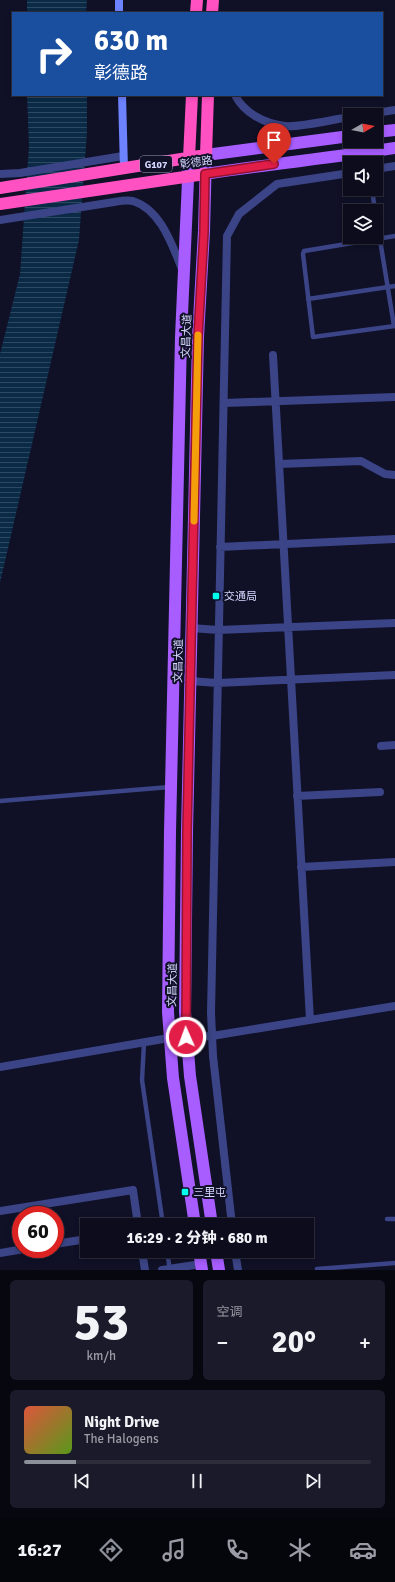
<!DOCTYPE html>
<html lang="zh">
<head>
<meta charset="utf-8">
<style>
  body { margin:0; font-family:Signika,"Noto Sans SC",sans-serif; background:#1a1a2a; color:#f1f3f6; height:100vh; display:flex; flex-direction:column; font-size:15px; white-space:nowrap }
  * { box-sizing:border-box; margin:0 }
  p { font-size:13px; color:#9a9ba4 }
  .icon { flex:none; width:22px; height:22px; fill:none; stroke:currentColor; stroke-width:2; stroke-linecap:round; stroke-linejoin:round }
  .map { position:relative; height:1270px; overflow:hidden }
  .panel { display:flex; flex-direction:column; gap:10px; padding:10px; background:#070710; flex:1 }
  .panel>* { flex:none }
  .guide { position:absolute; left:12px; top:12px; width:371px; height:84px; border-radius:0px; box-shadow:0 2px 6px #0003,0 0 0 1px #2c2c3b; background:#1a4fa0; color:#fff; overflow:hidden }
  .needle { width:26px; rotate:81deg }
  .fabs { position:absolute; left:343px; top:108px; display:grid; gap:8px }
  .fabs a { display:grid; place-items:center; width:40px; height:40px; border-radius:0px; background:#0c0c1d; box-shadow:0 2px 6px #0003,0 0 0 1px #2c2c3b; font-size:20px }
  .speed { position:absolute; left:12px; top:1206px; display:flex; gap:8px; font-size:20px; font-weight:700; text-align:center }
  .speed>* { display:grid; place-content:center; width:52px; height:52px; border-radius:50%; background:#0c0c1d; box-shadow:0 2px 6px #0003,0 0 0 1px #2c2c3b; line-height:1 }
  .speed .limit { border:6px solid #d22; background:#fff; color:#111 }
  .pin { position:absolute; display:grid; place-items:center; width:34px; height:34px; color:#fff; margin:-41px -17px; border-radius:50% 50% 50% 0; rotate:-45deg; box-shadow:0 0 4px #0007 }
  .pin .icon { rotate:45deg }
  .me { position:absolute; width:44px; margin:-22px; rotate:358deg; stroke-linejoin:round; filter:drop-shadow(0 0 3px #0008) }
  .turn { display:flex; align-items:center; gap:14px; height:84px; padding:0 16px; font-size:18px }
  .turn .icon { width:52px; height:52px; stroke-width:2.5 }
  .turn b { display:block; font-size:28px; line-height:34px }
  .big { font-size:30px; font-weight:800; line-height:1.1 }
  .panel .card { flex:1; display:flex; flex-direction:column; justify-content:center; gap:6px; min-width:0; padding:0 14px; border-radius:6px; background:#1a1a2a }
  .panel .dial { align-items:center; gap:0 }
  .dial b { font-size:52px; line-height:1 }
  .song { display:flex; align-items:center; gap:12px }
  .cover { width:48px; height:48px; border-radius:6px; background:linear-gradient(135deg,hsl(10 70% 55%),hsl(90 70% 35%)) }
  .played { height:4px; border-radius:2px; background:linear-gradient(90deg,#8c9099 15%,#2c2c3b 15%) }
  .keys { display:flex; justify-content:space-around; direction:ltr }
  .heat { display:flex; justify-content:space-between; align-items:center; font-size:22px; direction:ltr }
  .panel .tiles { flex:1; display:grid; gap:10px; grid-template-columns:1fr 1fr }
  .card:last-child { grid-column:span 2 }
  .trip { position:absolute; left:80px; top:1218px; width:234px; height:40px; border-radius:0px; background:#0c0c1d; box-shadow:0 2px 6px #0003,0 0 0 1px #2c2c3b; font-weight:800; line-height:40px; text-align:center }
  .menu { display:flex; height:64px; justify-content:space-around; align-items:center; background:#05050c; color:#9a9ba4 }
  .menu .icon { width:28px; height:28px }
  .menu .on { color:#8c9099 }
  .menu b { font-size:18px; color:#f1f3f6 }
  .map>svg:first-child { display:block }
</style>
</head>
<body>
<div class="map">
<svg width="395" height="1270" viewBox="0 0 395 1270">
  <defs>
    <pattern id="water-rules" width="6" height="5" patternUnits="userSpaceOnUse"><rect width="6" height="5" fill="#0a2a46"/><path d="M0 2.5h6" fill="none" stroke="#2d4862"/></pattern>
  </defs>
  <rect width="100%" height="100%" fill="#101027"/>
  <!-- water -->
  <path fill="url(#water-rules)" d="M27,0h60l-1,13h-59z
    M27,95h60v37l-8,108 -79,343v-229l20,-80 9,-128z"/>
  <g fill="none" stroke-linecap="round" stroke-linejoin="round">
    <!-- lane -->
    <path stroke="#3b4486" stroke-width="4.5" d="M372,189l3,22
      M376,215l18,111
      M395,236l-91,15 -1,3 10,83 82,-11
      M308,299l87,-13
      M0,801l170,-14
      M144,1043l-2,37 21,145
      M387,1219h8
      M167,1251l3,19
      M317,1269l78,-6"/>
    <!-- street -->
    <path stroke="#3b4486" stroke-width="8" d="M235,95c9,18 30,29 50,31 13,2 50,-7 65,-9
      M362,115l33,-5
      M376,169l19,-3
      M0,174l20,-1 103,-17
      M0,220l114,-18c6,-1 14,-2 19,-1 28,9 39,44 49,68
      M273,355l37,665
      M224,403l171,-6
      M279,464l82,-3 24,13 10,1
      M220,547l175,-8
      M191,628l27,2 177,-7
      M190,681l27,2 178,-8
      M381,746l14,-1
      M297,796l83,-4
      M301,867l94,-5
      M186,1037l26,-1 183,-30
      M0,1067l169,-29
      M0,1211l133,-21 5,35
      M232,1225l-19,-169 -2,-43 16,-777 12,-22 38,-30 73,-11
      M55,1244l32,-5
      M142,1251l3,19
      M235,1251l3,19
      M0,1253l24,-4
      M162,1270l39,-6"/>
    <!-- secondary -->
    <path stroke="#6d82ff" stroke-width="8" d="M119,0v13
      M122,95l2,74"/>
    <!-- primary -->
    <path stroke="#a75dff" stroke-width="12" d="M376,132l19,-2
      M189,158l-8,179 -11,495 -2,180 5,66 22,147
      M205,174c64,-10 127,-16 190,-26
      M212,1225l-22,-149 -5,-64 2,-180 11,-495 6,-106 2,-76 144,-19
      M199,1251l3,19
      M216,1251l3,19"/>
    <!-- highway -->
    <path stroke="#ff51c2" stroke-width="12" d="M196,13l1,-13
      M212,13l1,-13
      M189,158l3,-63
      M0,188l206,-33 2,-60
      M0,204l205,-30"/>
  </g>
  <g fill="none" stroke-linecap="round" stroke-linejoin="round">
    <defs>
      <path id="route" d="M186,1037l1,-205 5,-234 6,-261 6,-105 1,-58 69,-10"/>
    </defs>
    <!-- route casing -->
    <use href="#route" stroke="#92132f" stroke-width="10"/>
    <!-- route -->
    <use href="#route" stroke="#e11d48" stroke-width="7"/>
    <!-- slow -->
    <path stroke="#f59e0b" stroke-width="7" d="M194,521l4,-186"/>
  </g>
  <!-- markers -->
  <g fill="#02ffee" stroke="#101027" stroke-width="1.5">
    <rect x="212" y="592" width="8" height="8" rx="2"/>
    <rect x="181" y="1188" width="8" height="8" rx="2"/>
  </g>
  <g text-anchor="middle" stroke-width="4" stroke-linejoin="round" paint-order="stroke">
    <!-- shield labels -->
    <rect fill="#101027" stroke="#9b9cbe" stroke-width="1" x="140" y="156" width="32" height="16" rx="3"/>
    <g font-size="10" font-weight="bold" fill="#d6d8ff">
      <text x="156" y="168">G107</text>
    </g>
    <!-- street labels -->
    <g font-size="11" fill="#d6d8ff" stroke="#101027">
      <text transform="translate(196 162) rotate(-8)" y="4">彰德路</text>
      <text transform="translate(186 336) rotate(-88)" y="4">文昌大道</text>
      <text transform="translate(178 661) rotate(-89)" y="4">文昌大道</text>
      <text transform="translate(172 985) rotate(-89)" y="4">文昌大道</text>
    </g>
    <!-- poi labels -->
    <g font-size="11" fill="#d6d8ff" stroke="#101027" text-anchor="start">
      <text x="224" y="600">交通局</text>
      <text x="193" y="1196">三里屯</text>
    </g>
  </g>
</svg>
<div class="fabs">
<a><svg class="needle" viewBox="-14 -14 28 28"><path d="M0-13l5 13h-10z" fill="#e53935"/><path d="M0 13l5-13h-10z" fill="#9a9ba4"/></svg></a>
<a><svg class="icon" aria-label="sound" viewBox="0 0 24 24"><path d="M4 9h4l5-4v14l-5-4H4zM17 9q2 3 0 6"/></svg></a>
<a><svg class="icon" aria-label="layers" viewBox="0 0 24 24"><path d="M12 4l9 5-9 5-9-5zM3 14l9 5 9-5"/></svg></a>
</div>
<div class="speed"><div class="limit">60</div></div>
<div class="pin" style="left:274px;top:164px;background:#d93025"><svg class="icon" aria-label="arrive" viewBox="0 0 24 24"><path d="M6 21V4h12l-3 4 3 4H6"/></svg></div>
<svg class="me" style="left:186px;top:1037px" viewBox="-20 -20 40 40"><circle r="17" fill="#e11d48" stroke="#fff" stroke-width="3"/><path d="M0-11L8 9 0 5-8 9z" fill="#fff"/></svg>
<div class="trip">16:29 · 2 分钟 · 680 m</div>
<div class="guide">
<div class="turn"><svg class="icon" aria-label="right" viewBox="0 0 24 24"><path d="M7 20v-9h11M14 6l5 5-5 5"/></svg><div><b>630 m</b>彰德路</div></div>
</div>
</div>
<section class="panel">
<div class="tiles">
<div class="card dial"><b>53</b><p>km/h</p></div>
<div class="card"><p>空调</p>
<div class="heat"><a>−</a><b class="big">20°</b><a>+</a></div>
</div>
<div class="card">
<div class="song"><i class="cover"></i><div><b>Night Drive</b><p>The Halogens</p></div></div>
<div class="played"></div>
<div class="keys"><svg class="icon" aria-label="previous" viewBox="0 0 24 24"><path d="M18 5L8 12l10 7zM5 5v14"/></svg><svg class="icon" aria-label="pause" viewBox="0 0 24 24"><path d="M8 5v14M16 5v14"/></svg><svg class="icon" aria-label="next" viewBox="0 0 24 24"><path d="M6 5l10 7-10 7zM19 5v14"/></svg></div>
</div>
</div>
</section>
<nav class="menu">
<b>16:27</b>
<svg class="icon on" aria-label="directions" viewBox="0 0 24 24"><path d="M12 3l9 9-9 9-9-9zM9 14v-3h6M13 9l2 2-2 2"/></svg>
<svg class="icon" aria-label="music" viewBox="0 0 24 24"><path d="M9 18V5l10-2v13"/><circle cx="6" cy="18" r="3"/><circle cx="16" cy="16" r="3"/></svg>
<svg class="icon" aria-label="phone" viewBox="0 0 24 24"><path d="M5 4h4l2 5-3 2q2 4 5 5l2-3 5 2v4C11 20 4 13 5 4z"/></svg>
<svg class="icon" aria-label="climate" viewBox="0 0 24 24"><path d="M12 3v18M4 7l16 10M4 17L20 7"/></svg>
<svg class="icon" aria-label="car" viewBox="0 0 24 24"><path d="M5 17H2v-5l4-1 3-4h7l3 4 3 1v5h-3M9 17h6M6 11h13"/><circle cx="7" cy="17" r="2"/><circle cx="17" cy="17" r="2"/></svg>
</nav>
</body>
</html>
